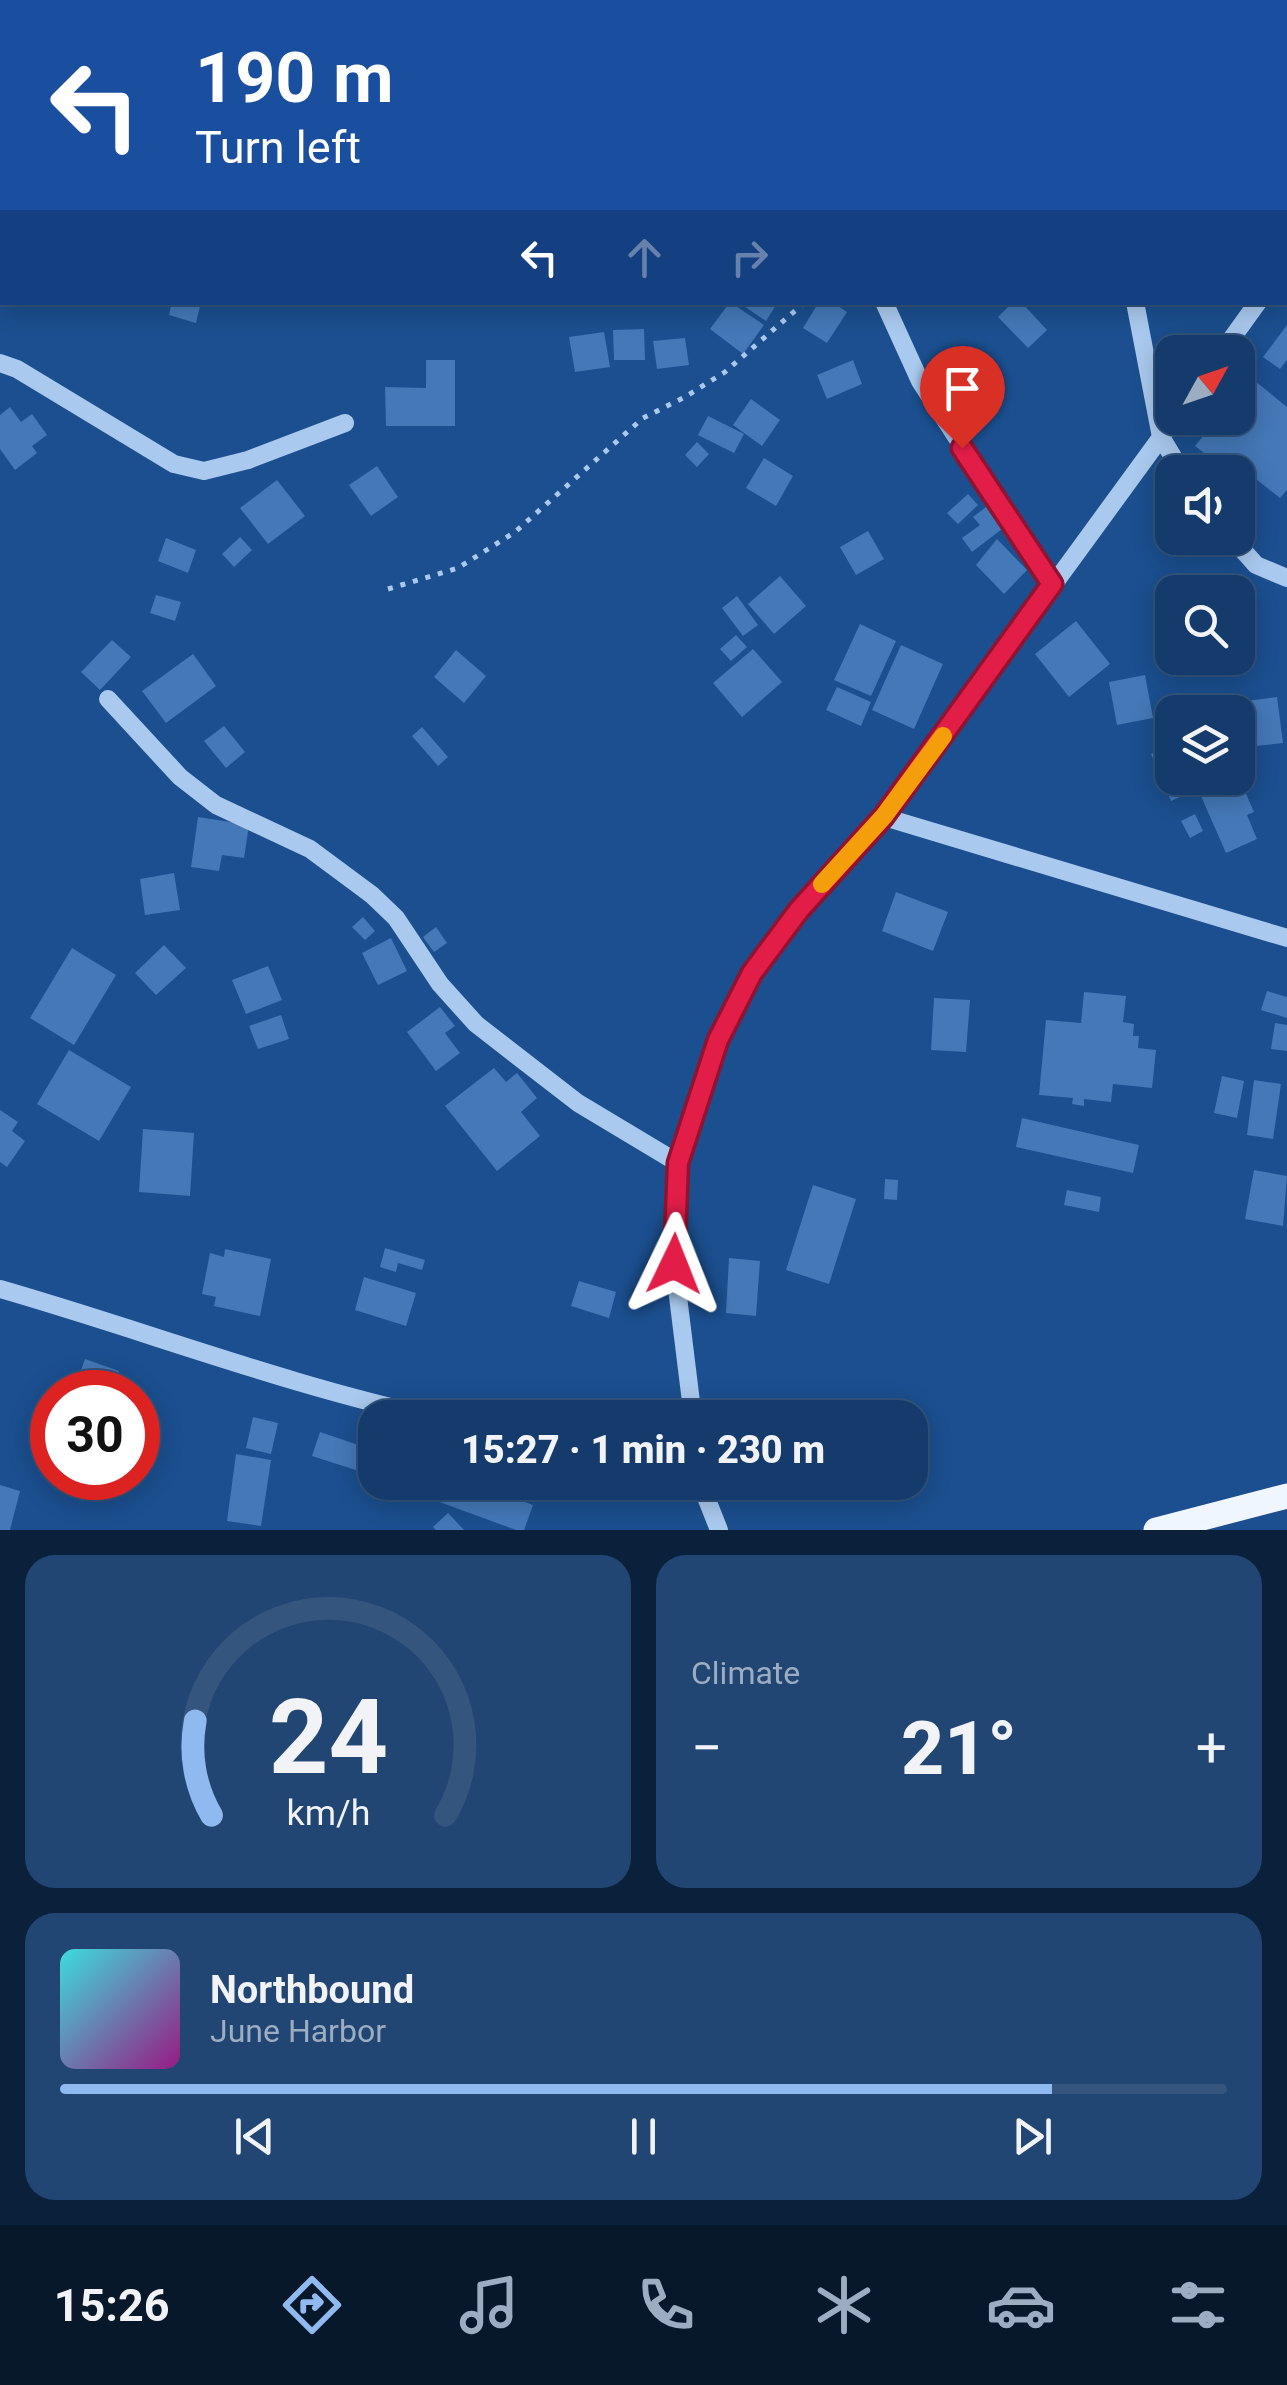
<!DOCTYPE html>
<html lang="en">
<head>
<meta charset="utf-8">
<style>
  body { margin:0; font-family:Roboto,sans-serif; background:#214673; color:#f1f3f6; height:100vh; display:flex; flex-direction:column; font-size:38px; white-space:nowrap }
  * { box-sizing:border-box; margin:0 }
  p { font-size:32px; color:#9dadc1 }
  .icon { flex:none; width:55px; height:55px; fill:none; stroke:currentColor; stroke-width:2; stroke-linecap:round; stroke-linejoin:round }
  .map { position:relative; height:1530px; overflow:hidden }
  .details { display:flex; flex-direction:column; gap:25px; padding:25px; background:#0b203b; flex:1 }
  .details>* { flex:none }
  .top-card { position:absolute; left:0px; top:0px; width:1288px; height:305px; box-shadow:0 5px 25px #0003,0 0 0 2px #33557e; background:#1a4fa0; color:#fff; overflow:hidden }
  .needle { width:65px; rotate:50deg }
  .fabs { position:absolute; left:1155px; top:335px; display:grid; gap:20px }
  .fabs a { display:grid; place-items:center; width:100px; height:100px; border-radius:20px; background:#143b6b; box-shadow:0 5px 25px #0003,0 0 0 2px #33557e; font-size:50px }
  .speed { position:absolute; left:30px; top:1370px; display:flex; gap:20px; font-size:50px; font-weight:700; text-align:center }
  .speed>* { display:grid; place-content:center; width:130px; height:130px; border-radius:50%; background:#143b6b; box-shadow:0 5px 25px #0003,0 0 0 2px #33557e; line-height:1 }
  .speed .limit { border:15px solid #d22; background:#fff; color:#111 }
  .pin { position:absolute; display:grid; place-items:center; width:85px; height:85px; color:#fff; margin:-102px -42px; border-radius:50% 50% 50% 0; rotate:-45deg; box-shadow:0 0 10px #0007 }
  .pin .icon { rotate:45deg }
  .me { position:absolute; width:110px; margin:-55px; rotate:2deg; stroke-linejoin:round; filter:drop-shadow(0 0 8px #0008) }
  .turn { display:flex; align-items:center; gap:35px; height:210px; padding:0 30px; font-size:45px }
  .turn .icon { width:130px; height:130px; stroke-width:2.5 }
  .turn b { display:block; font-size:70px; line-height:85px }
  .lanes { display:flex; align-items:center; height:95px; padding:0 30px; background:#0003; justify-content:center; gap:50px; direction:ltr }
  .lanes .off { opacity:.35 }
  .big { font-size:75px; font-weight:800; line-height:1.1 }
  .details .card { flex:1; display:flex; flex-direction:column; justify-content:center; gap:15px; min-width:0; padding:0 35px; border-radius:30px; background:#214673 }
  .details .dial { align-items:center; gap:0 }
  .dial svg { height:260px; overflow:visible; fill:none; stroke:#33557e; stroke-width:7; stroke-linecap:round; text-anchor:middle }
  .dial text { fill:#f1f3f6; stroke:none }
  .song { display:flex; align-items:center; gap:30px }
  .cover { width:120px; height:120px; border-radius:15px; background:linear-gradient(135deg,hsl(180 70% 55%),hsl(310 70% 35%)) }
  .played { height:10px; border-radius:5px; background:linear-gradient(90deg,#90b9f0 85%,#33557e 85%) }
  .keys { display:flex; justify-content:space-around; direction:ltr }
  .heat { display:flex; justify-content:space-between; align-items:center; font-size:55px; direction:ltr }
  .details .tiles { flex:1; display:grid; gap:25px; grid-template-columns:1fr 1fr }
  .card:last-child { grid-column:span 2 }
  .trip { position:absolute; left:358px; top:1400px; width:570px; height:100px; border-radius:30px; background:#143b6b; box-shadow:0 5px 25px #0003,0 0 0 2px #33557e; font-weight:800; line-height:100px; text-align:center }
  .dock { display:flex; height:160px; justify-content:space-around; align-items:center; background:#08182b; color:#9dadc1 }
  .dock .icon { width:70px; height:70px }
  .dock .on { color:#90b9f0 }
  .dock b { font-size:45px; color:#f1f3f6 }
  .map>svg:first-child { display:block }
</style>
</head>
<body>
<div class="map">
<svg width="1287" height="1530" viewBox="0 0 1287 1530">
  <rect width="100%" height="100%" fill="#1b4f8f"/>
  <!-- building -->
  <path fill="#4478b7" d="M172,302h29l-5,21 -27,-8z
    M730,302l34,23 -21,29 -33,-25z
    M738,302h40l-12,19z
    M819,302h13l15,10 -20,31 -24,-15z
    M1013,302h8l26,28 -19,18 -30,-31z
    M1287,325v35l-7,9 -17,-12z
    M644,329l1,31h-31l-1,-30z
    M604,332l6,35 -35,5 -6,-35z
    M685,338l4,27 -32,4 -4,-28z
    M426,360h29v66h-69l-1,-39 41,1z
    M853,360l9,24 -35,15 -10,-24z
    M1250,377l37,30v83l-7,8 -24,-19 -8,10 -10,-9v-8h-10l-33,-26 23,-28h20v-25z
    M751,399l29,21 -18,26 -29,-21z
    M10,407l11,15 11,-8 15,21 -15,11 5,7 -22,17 -15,-21v-34z
    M708,416l36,18 -10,19 -36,-18z
    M697,442l12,12 -12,13 -12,-12z
    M764,458l29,18 -17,30 -30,-18z
    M377,466l21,31 -27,19 -22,-31z
    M277,480l28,36 -37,28 -28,-36z
    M968,494l10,11 -20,19 -11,-11z
    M986,507l16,22 -30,23 -10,-14 18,-13 -7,-8z
    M868,531l16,28 -28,16 -16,-28z
    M240,537l12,13 -18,17 -12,-13z
    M166,538l30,12 -8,23 -30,-12z
    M997,539l30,31 -23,24 -28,-29z
    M780,576l26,30 -32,28 -26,-30z
    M156,595l25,7 -6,19 -25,-8z
    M737,596l21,29 -15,11 -21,-28z
    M1076,621l34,43 -41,33 -34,-43z
    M860,624l36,17 -25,55 -37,-16z
    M736,635l11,12 -16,14 -11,-12z
    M112,640l19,17 -31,33 -19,-18z
    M901,645l42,19 -29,65 -42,-19z
    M753,649l29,33 -40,35 -29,-34z
    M456,650l30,26 -22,27 -30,-26z
    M193,654l23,32 -50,37 -24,-32z
    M1145,675l8,43 -36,7 -8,-43z
    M837,687l34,15 -10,24 -35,-16z
    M1277,697l6,46 -45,5v-35l9,-1 -1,-11z
    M224,726l21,26 -19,16 -22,-27z
    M422,727l26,30 -10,9 -26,-30z
    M1172,745v33h13l6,14 -20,9 -20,-47z
    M1193,778h46l15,34 -7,3 10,24 -31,14z
    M1195,814l8,17 -13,7 -9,-17z
    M198,817l51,8 -5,33 -22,-3 -3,16 -28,-4z
    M174,873l6,37 -35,5 -5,-36z
    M896,892l52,20 -15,39 -51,-20z
    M363,917l12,14 -10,9 -13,-13z
    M436,927l11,16 -13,9 -11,-15z
    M391,938l16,33 -29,14 -16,-32z
    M164,945l22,23 -30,27 -21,-22z
    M72,948l44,27 -42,70 -44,-27z
    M268,966l14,34 -36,14 -14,-34z
    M1267,991l20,6v21l-26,-8z
    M1084,992l42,4 -3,26 11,2 -1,12h6l-1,12 18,2 -4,38 -39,-4 -2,18 -27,-3v7l-12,-2 1,-6 -34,-3 7,-75 35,3z
    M934,998l36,2 -4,52 -35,-2z
    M440,1007l15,19 -10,7 15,20 -24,18 -29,-39z
    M281,1015l8,24 -31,10 -9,-23z
    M1275,1023l12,2v26l-16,-2z
    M69,1050l62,37 -32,54 -62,-37z
    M494,1068l12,14 11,-9 20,25 -16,14 19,24 -43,35 -52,-65z
    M1222,1076l22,5 -7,37 -23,-5z
    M1254,1080l27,4 -8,55 -26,-4z
    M0,1110l18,12 -6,9 13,10 -18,26 -7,-5z
    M1022,1118l117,27 -6,28 -117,-26z
    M143,1129l51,4 -4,63 -51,-4z
    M1254,1170l33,6 -4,50 -38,-7z
    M885,1179l13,1 -1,20 -13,-1z
    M813,1185l43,14 -27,85 -43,-14z
    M1067,1190l34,7 -2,15 -35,-7z
    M385,1248l40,12 -3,10 -24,-7 -2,9 -16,-5z
    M225,1249l46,10 -11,57 -46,-10 2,-9 -14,-3 8,-41 14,4z
    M729,1258l31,3 -4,55 -30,-3z
    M364,1277l52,16 -10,33 -51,-16z
    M579,1281l37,11 -7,26 -38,-12z
    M85,1359l34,12 -7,21h-20l-17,-5z
    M253,1417l25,6 -7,31 -25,-6z
    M320,1432l50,17 -8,23 -50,-16z
    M236,1454l35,6 -10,66 -34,-5z
    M419,1482h52l62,23 -9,25h-8l-101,-37z
    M0,1485l20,6 -10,39h-10z
    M448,1513l16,17h-28l-3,-3z"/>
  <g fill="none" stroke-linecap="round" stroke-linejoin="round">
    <!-- path -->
    <path stroke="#a9c9ee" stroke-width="5" stroke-dasharray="5 8" stroke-linecap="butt" d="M88,2v-2
      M0,236l2,-3
      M388,589l70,-21 57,-36 128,-114 42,-21 40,-25 80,-70"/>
    <!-- minor -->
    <path stroke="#a9c9ee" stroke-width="18" d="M774,0l2,2
      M1285,265l2,-3
      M884,302l36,79 132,203
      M1135,302l26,135 21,35
      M1222,352l36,-50
      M0,363l17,6 157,95 30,7 44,-11 97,-37
      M1232,538l24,27 31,13
      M108,699l72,78 36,28 94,44 62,46 24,23 44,66 36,40 102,79 100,60
      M884,817l403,121
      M0,1289c146,42 289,97 438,129
      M693,1418l-19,-154 4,-101 40,-122 34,-68 47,-63 85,-93 291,-399
      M700,1482l19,48"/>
    <!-- major -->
    <path stroke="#f0f6ff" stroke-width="25" d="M1156,1530l131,-34"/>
  </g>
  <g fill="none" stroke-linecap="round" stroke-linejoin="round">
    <defs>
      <path id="route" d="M674,1264l4,-101 40,-123 34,-67 47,-63 85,-94 168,-232 -90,-136"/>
    </defs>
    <!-- route casing -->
    <use href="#route" stroke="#92132f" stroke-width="25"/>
    <!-- route -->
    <use href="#route" stroke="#e11d48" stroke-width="18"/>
    <!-- slow -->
    <path stroke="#f59e0b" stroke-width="18" d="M822,884l62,-68 59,-80"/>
  </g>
</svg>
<div class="fabs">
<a><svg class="needle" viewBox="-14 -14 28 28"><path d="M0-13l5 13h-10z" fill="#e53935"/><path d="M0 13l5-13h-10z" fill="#9dadc1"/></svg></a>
<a><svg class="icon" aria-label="sound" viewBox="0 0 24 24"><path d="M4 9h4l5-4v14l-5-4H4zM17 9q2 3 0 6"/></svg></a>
<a><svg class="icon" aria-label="search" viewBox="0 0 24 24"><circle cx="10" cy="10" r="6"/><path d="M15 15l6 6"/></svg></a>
<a><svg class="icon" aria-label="layers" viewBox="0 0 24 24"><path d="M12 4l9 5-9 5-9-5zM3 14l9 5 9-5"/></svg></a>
</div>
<div class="speed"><div class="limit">30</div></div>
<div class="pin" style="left:962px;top:448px;background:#d93025"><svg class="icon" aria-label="arrive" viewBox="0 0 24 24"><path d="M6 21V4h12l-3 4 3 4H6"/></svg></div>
<svg class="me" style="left:674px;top:1264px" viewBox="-20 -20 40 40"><path d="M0-17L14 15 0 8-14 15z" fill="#e11d48" stroke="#fff" stroke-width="4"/></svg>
<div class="trip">15:27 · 1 min · 230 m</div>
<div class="top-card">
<div class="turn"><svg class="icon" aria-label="left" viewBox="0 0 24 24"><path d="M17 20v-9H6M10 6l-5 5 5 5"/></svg><div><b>190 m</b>Turn left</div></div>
<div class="lanes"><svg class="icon" aria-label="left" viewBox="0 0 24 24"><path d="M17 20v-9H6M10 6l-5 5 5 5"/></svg><svg class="icon off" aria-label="ahead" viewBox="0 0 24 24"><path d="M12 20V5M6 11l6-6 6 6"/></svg><svg class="icon off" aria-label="right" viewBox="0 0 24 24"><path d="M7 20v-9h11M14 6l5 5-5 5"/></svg></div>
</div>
</div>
<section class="details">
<div class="tiles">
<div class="card dial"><svg viewBox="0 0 100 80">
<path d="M14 69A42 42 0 1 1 86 69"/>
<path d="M14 69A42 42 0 0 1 9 40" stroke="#90b9f0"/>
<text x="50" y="56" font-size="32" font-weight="700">24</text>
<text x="50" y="72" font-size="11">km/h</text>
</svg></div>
<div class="card"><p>Climate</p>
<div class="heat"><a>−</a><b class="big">21°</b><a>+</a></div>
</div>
<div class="card">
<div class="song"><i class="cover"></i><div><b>Northbound</b><p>June Harbor</p></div></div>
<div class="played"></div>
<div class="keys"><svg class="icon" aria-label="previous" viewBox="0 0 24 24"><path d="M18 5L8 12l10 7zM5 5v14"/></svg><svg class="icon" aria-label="pause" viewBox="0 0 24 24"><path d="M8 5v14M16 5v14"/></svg><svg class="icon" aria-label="next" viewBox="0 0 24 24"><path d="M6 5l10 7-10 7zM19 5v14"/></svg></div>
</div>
</div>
</section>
<nav class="dock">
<b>15:26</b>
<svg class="icon on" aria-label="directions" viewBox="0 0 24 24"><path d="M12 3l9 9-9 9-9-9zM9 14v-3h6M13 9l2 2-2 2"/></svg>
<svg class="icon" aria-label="music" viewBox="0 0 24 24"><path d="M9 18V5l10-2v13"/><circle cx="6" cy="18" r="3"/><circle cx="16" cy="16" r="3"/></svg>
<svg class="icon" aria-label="phone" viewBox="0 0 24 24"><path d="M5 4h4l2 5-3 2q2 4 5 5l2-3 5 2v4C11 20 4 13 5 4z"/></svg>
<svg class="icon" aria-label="climate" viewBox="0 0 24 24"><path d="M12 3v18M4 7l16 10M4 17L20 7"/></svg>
<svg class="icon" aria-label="car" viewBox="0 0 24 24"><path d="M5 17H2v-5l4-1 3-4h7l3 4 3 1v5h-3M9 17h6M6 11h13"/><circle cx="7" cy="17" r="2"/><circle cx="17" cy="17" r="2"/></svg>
<svg class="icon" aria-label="filters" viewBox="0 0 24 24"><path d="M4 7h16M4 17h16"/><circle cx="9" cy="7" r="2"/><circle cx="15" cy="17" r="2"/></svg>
</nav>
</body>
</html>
